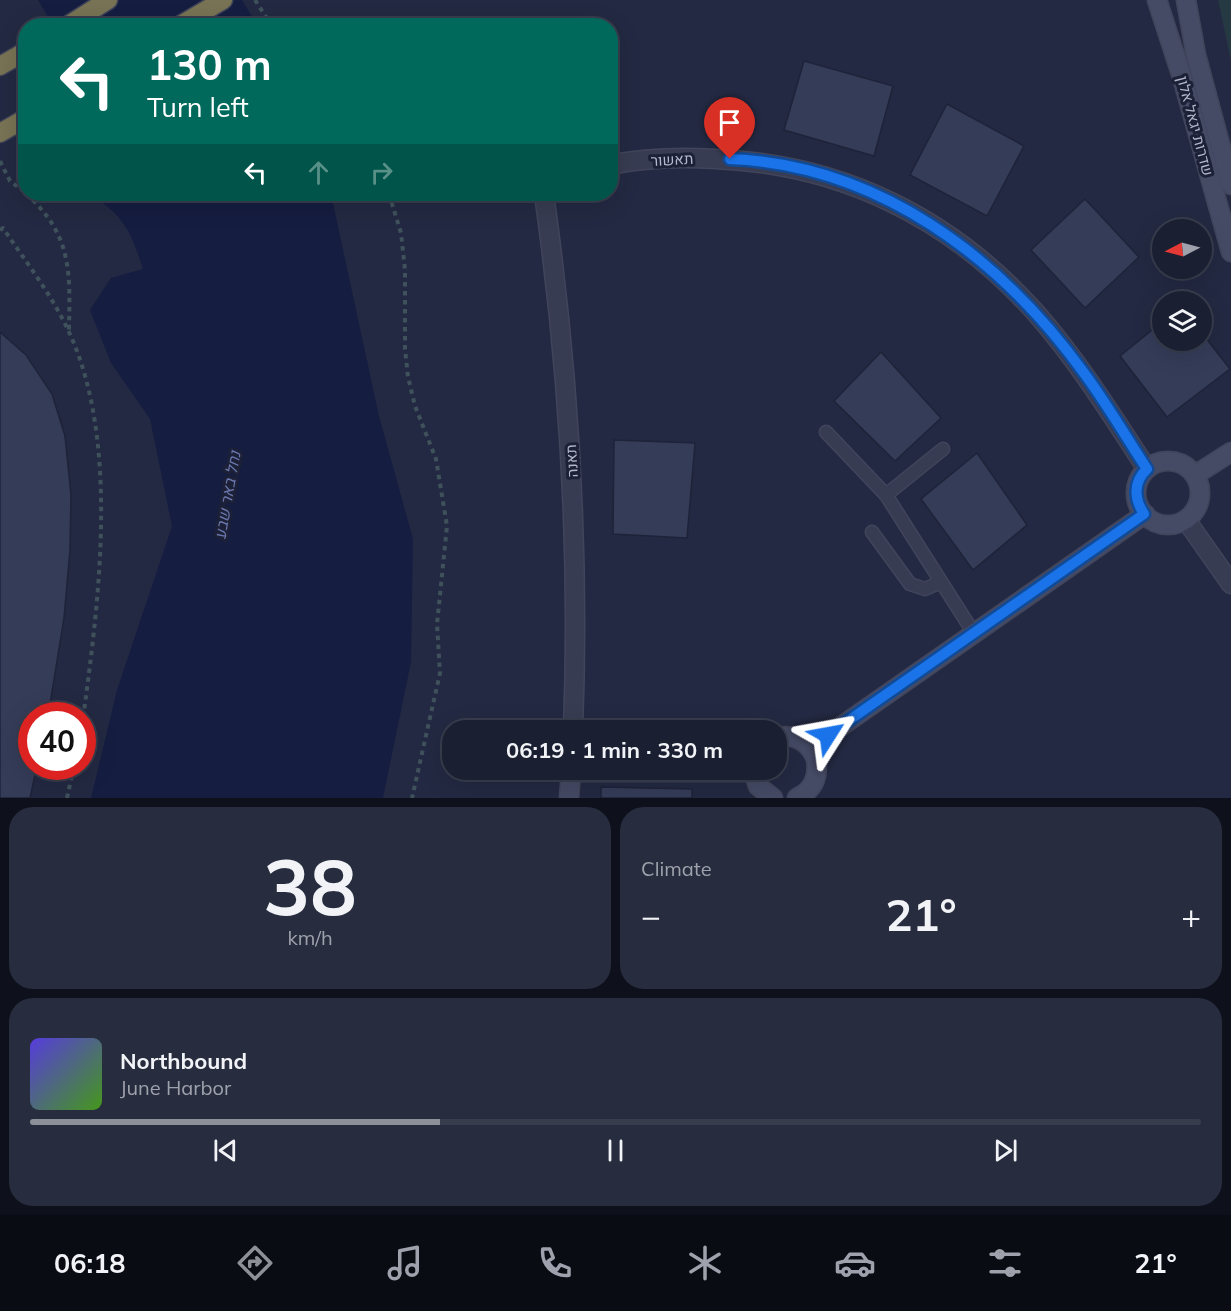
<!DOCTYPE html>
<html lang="en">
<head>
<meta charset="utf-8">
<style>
  body { margin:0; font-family:Mulish,Heebo,sans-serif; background:#272c3e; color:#f1f3f6; height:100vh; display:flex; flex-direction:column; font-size:22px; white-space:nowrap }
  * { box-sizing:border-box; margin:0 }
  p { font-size:20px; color:#9fa2ac }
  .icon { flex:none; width:33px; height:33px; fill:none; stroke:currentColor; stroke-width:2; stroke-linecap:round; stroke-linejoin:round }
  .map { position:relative; height:798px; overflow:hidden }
  .details { display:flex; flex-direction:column; gap:9px; padding:9px; background:#0e111c; flex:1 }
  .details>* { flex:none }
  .banner { position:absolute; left:18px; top:18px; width:600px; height:183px; border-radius:24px; box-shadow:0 6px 24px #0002,0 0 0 2px #383d4d; background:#00695c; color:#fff; overflow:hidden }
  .needle { width:39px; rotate:264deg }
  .tools { position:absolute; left:1152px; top:219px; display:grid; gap:12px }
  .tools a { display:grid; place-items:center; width:60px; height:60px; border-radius:50%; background:#1a1f32; box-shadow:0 6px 24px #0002,0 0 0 2px #383d4d; font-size:30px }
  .speed { position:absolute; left:18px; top:702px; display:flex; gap:12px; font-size:30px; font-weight:700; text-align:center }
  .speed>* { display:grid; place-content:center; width:78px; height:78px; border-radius:50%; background:#1a1f32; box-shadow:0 6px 24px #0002,0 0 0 2px #383d4d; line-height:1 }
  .speed .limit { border:9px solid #d22; background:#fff; color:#111 }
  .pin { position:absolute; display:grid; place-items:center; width:51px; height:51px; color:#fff; margin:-62px -26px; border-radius:50% 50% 50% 0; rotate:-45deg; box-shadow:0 0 6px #0007 }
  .pin .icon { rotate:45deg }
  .me { position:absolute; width:66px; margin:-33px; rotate:56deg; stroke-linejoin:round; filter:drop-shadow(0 0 4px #0008) }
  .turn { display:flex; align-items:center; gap:21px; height:126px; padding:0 30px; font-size:27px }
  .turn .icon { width:78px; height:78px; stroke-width:2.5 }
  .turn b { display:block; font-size:42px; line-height:51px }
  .lanes { display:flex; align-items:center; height:57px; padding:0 30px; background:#0003; justify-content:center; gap:30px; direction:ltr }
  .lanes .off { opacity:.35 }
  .big { font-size:45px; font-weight:700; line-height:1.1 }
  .details .widget { flex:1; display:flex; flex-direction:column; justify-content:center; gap:9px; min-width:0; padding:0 21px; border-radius:24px; background:#272c3e }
  .details .dial { align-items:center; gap:0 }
  .dial b { font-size:78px; line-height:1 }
  .song { display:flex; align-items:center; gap:18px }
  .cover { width:72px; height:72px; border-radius:9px; background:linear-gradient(135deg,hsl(250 70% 55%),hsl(100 70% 35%)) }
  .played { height:6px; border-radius:3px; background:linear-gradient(90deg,#8c9099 35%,#383d4d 35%) }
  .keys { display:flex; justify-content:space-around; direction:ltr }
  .heat { display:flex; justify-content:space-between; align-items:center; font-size:33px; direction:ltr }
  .details .tiles { flex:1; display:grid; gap:9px; grid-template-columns:1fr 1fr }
  .widget:last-child { grid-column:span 2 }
  .trip { position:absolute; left:442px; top:720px; width:345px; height:60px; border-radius:24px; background:#1a1f32; box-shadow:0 6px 24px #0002,0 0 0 2px #383d4d; font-weight:700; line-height:60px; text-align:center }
  .tab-bar { display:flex; height:96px; justify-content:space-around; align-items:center; background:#0a0c14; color:#9fa2ac }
  .tab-bar .icon { width:42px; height:42px }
  .tab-bar .current { color:#8c9099 }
  .tab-bar b { font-size:27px; color:#f1f3f6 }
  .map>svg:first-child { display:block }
</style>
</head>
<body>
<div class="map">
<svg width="1231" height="798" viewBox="0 0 1231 798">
  <rect width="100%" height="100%" fill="#232942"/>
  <!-- green -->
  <path fill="#253943" d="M1218,0h13v61z"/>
  <!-- water -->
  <path fill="#151d41" d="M38,0h204l15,25h-204z
    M90,194h241l48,222 34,123 -2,123 -28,136h-292l26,-108 55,-164 -22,-107 -39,-56 -21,-53 21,-32 32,-9c-13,-39 -18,-52 -53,-75z"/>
  <!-- building -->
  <path fill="#353c58" stroke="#1e2339" stroke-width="1.5" d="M804,61l89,25 -19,70 -90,-26z
    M947,104l77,42 -37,70 -77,-41z
    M1085,199l54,58 -54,51 -54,-58z
    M1162,322v18h40v-7l28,36 -63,48 -47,-61z
    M0,332l26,23 26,39 13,42 6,59 -1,55 -6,68 -16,98h-16v50h5l-7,32h-30z
    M881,352l60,66 -46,43 -61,-60z
    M614,440l81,3 -8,95 -74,-4z
    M977,453l50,72 -54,45 -52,-71z
    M601,787l91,2v9h-91z"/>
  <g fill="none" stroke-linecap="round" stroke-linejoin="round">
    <defs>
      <path id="lane" d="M826,432l60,63 89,140
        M886,495l57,-46
        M872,532l38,52 15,5 16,-7"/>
      <path id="street" d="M610,165c34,-7 71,-8 105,-6 127,5 236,59 321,154 42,48 76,102 111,156
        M544,194c25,178 36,356 29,536
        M1186,520l45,64"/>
      <path id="secondary" d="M1157,0l25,77 49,175
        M1186,0l10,55 35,130
        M1136 493a32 32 0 1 1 64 0a32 32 0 1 1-64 0Z
        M1195,475l36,-23
        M777,737c18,-3 32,5 39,22 3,18 -3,31 -19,39
        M810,748l335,-234
        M753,770l5,16 15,12
        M569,798l2,-26h182"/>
      <path id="highway" d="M67,26l41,-26
        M179,26l44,-26
        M0,66l26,-15
        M0,133l26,-15"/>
    </defs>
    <!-- lane casing -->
    <use href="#lane" stroke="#41455b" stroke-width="15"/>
    <!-- street casing -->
    <use href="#street" stroke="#41455b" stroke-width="21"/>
    <!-- secondary casing -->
    <use href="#secondary" stroke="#41455b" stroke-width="21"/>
    <!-- highway casing -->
    <use href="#highway" stroke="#3f4459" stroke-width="21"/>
    <!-- path -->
    <path stroke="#3f525b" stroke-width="4" stroke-dasharray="4.5 4.5" stroke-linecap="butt" d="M255,0l17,26
      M0,161l10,20 16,12
      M26,194c47,41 44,80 43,137
      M389,194l12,39 4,37v79l3,28 7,29 21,53 11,67 -10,98 3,49 -28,125
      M0,230l3,-2c23,34 49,67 66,104 52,112 29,275 13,394
      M67,798l7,-32"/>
    <!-- lane -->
    <use href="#lane" stroke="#383c52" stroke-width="12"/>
    <!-- street -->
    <use href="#street" stroke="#383c52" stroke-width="18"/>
    <!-- secondary -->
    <use href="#secondary" stroke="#454a65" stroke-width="18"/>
    <!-- highway -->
    <use href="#highway" stroke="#787354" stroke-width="18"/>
  </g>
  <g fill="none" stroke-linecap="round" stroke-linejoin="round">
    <defs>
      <path id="route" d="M730,159c148,6 270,98 354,214 23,31 42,64 63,96 -14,13 -13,30 -3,45l-316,221"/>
    </defs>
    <!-- route casing -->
    <use href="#route" stroke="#114b97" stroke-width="15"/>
    <!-- route -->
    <use href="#route" stroke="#1a73e8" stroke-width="10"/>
  </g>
  <g text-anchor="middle" stroke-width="6" stroke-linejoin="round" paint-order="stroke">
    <!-- street labels -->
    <g font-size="15" fill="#b4b8cc" stroke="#1c2137">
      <text transform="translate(1195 126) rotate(75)" y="5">שדרות יגאל אלון</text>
      <text transform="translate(672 160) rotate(-3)" y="5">תאשור</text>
      <text transform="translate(572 461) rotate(-93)" y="5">תאנה</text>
    </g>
    <!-- water labels -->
    <g font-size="16" font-style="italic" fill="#6b77ae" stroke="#1c2137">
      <text transform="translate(227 495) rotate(-80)" y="6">נחל באר שבע</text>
    </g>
  </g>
</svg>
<div class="tools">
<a><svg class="needle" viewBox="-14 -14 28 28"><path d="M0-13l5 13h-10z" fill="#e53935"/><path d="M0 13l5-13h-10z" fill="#9fa2ac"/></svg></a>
<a><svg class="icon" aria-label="layers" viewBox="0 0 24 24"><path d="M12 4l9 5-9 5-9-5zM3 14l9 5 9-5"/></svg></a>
</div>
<div class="speed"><div class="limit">40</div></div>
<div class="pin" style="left:730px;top:159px;background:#d93025"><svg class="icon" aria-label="arrive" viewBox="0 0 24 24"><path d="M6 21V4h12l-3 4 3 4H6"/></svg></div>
<svg class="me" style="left:828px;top:735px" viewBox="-20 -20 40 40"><path d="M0-17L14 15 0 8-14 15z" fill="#1a73e8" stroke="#fff" stroke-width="4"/></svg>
<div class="trip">06:19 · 1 min · 330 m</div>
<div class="banner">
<div class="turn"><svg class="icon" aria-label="left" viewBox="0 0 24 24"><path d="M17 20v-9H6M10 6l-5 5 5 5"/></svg><div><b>130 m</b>Turn left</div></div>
<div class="lanes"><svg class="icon" aria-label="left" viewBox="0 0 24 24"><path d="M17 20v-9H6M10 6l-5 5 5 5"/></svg><svg class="icon off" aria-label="ahead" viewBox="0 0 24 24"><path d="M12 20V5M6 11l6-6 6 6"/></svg><svg class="icon off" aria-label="right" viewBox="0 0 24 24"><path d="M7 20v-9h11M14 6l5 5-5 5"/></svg></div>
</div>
</div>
<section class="details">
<div class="tiles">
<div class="widget dial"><b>38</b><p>km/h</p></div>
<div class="widget"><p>Climate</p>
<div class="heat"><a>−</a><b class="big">21°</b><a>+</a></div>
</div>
<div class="widget">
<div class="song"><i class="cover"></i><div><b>Northbound</b><p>June Harbor</p></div></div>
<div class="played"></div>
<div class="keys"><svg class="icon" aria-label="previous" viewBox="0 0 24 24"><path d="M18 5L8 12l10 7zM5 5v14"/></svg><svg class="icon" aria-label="pause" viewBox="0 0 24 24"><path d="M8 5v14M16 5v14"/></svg><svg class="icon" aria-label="next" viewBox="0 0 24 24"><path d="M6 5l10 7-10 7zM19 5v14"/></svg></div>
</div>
</div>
</section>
<nav class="tab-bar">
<b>06:18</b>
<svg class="icon current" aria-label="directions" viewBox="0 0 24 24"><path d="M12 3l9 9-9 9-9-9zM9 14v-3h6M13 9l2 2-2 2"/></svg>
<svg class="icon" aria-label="music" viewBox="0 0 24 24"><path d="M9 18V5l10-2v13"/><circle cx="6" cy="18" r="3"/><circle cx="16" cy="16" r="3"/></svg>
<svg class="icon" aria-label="phone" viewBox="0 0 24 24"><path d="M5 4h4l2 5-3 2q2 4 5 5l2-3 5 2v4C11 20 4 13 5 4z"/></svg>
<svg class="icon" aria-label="climate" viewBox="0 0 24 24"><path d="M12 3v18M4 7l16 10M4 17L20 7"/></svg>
<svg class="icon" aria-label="car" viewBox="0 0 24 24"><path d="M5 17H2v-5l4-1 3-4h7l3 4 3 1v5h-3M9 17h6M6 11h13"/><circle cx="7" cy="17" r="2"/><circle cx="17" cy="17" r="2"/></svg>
<svg class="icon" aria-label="filters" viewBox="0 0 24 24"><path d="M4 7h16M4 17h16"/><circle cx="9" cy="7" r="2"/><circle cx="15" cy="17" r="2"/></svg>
<b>21°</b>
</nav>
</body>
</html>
